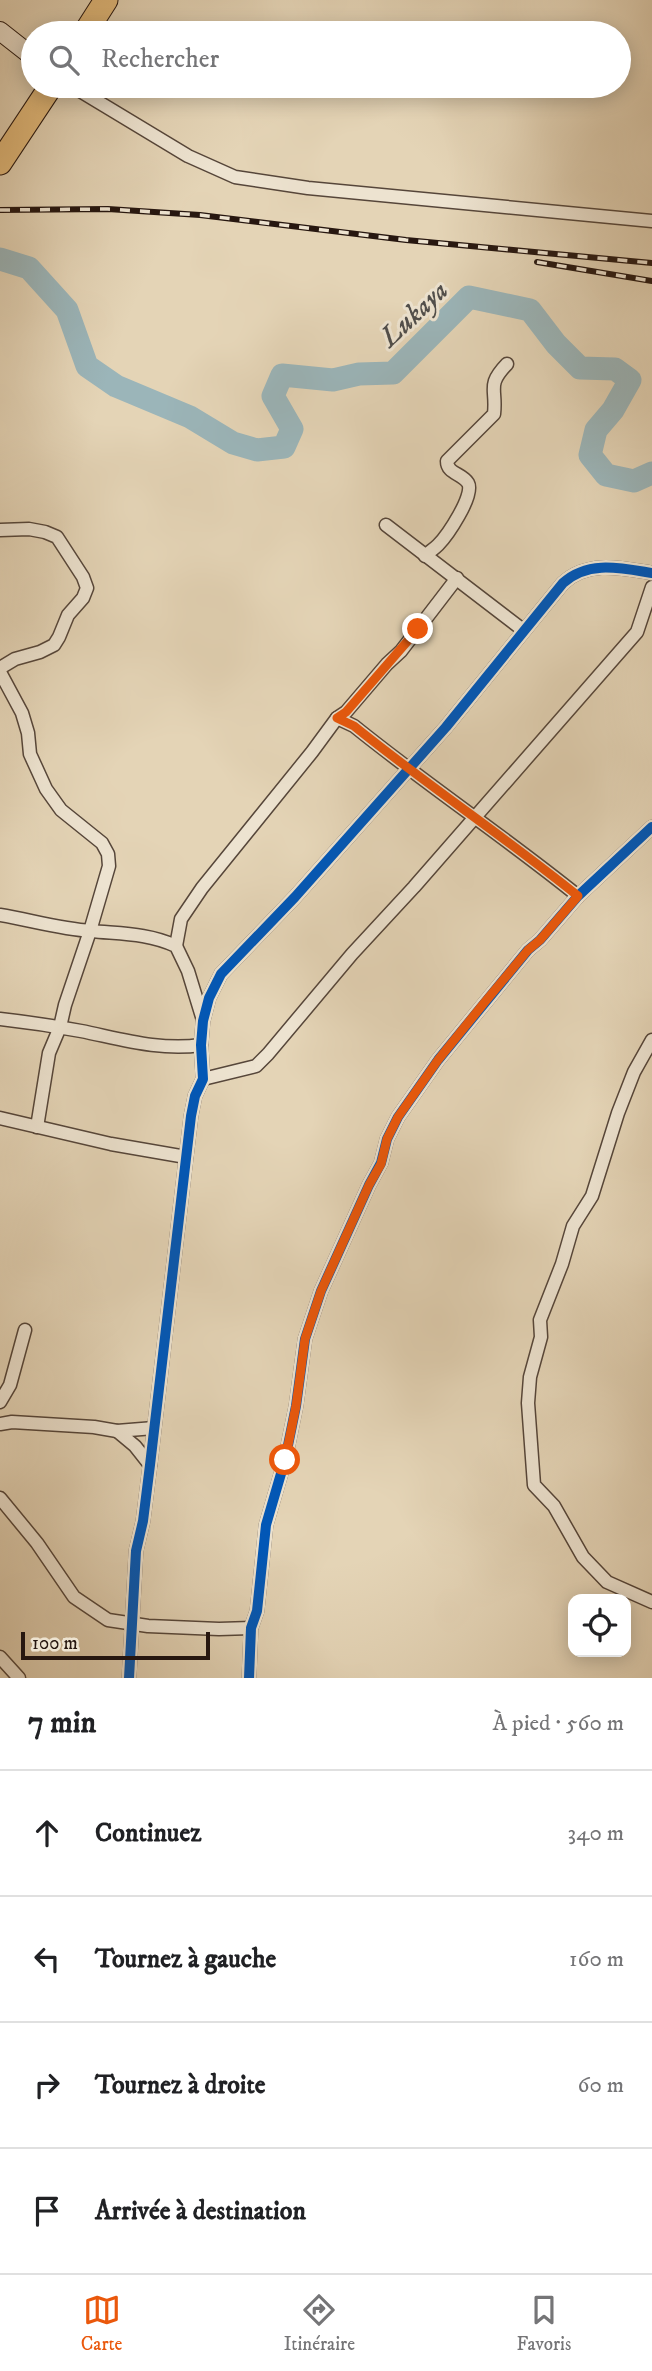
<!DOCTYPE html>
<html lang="fr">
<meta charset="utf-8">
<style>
body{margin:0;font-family:"IM FELL DW Pica",serif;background:#f6f6f6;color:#202124}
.controls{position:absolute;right:21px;bottom:21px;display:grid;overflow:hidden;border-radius:14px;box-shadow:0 4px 18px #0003}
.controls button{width:63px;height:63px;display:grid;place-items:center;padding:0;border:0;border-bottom:2px solid #e0e0e0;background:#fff;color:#202124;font:35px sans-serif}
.scale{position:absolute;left:21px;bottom:18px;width:189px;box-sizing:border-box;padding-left:7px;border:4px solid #271710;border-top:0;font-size:19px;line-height:24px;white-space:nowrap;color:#271710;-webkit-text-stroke:5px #ede3d0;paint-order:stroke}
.stop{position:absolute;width:21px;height:21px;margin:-16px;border:5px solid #ea580c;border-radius:50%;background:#fff}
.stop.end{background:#ea580c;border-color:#fff;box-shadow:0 2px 7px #0008}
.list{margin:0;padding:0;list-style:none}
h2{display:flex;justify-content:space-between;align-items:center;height:91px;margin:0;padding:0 28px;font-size:30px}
h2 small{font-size:23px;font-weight:400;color:#757577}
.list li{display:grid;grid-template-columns:46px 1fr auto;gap:21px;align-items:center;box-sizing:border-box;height:126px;padding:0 28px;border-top:2px solid #e0e0e0}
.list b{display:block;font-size:26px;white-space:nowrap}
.list em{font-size:23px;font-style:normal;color:#757577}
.icon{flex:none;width:38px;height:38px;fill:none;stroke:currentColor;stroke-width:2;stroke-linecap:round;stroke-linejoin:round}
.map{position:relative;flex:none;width:652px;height:1678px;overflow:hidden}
.search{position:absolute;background:#fff;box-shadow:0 4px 18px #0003;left:21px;right:21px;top:21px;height:77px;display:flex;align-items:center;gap:18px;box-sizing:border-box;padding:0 24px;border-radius:38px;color:#757577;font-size:26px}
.sheet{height:595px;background:#fff}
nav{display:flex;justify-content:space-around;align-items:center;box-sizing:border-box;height:98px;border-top:2px solid #e0e0e0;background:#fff;font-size:19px;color:#757577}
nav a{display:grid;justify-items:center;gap:4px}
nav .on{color:#ea580c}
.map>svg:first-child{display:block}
</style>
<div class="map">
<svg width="652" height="1678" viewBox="0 0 652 1678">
<rect width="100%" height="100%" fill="#e4d4b6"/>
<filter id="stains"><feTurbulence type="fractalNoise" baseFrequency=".00286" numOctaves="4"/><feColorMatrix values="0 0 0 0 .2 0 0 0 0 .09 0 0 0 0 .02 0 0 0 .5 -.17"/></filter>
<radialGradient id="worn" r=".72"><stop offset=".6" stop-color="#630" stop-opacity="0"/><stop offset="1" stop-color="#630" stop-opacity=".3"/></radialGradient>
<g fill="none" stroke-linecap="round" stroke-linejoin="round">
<path stroke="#9bb5b9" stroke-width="23" d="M 0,259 L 29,268 L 67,310 L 87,366 L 116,386 L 190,417 L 233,443 L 257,450 L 284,447 L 292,429 L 273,396 L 282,375 L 333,380 L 359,374 L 393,373 L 469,297 L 530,310 L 556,344 L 580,368 L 615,369 L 630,380 L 613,410 L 596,430 L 590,455 L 606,475 L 634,481 L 652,473"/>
<g stroke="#56463a" stroke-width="15">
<g id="street">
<path d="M 72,86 L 188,156 L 235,177 L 308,188 L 652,221"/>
<path d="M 386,525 L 523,630"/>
<path d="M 0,530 L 29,529 L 45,532 L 57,537 L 83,577 L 87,588 L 83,598 L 68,615 L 59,637 L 54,645 L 40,652 L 15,659 L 0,668"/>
<path d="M 425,556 C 429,552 434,549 438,545 C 447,536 475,495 468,483 C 462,473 447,474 447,461 L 494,414 C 497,388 486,386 507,364"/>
<path d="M 0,672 L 22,713 L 28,733 L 30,754 L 46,789 L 61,810 L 102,843 L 108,854 L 109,866 L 90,931 L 65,1005 L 60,1027 L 49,1053 L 37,1127"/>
<path d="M 337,718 L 354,726 C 427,785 505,837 578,896"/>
<path d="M 0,915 C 30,920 61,929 91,931 C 121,934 148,933 176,946 L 188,971 L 203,1020"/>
<path d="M 176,946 L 181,919 L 202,888 L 312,752 L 337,718 L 346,712 L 387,664 L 401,651 L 457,578"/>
<path d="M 0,1019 C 27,1022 54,1026 81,1031 C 121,1039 160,1051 201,1045"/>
<path d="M 652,1040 L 634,1072 L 618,1113 L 592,1196 L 573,1226 L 562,1264 L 540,1320 L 541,1337 L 530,1377 L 528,1403 L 534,1485 L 554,1506 L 583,1557 L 607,1582 L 652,1602"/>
<path d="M 203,1079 L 256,1066 L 268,1054 L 352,954 L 414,887 L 637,632 L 652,587"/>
<path d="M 0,1118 L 111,1144 L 186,1157"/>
<path d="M 0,1402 L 10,1385 L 25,1330"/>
<path d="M 0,1424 L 12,1422 L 94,1427 L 117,1431 L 154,1428"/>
<path d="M 117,1431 L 135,1446 L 150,1465"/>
<path d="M 0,1498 L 37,1543 L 74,1597 L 108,1620 L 148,1626 L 219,1629 L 251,1628"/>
<path d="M 0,1657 L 19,1678"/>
<path d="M 129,1678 L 136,1551 L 143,1521 L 150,1465 L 191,1116 L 195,1096 L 203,1079 L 201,1045 L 203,1021 L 209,998 L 221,974 L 295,897 L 446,727 L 563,583 C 588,560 621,568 652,573"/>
<path d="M 249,1678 L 251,1628 L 257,1611 L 266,1525 L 285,1460 L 296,1406 L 305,1339 L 321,1291 L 369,1185 L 381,1163 L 387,1139 L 398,1117 L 438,1060 L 528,950 L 540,940 L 578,896 L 652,827"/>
</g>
</g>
<g stroke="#271710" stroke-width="20">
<path id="secondary" d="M 0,31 L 33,57"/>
</g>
<g stroke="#271710" stroke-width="25">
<g id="highway">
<path d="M 85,33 L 106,0"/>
<path d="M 0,163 L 51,86"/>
</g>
</g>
<use href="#street" stroke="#ede3d0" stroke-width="12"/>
<use href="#secondary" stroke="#ede3d0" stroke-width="18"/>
<use href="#highway" stroke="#e2ba7b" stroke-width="23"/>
<g stroke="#271710" stroke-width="6">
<g id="rail">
<path d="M 0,210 L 108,209 L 200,215 L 406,240 L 652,263"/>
<path d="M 537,262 L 652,281"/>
</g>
</g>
<use href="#rail" stroke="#ede3d0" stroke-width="3.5" stroke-dasharray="10" stroke-linecap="butt"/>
<g stroke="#ede3d0" stroke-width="15">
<g id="cycleway">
<path d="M 129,1678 L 136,1551 L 143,1521 L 150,1465 L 191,1116 L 195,1096 L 203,1079 L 201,1045 L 203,1021 L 209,998 L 221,974 L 295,897 L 446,727 L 563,583 C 588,560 621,568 652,573"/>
<path d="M 249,1678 L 251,1628 L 257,1611 L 266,1525 L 285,1460 L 296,1406 L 305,1339 L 321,1291 L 369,1185 L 381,1163 L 387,1139 L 398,1117 L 438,1060 L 528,950 L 540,940 L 578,896 L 652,827"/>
</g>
</g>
<use href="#cycleway" stroke="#0057b8" stroke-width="10"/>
</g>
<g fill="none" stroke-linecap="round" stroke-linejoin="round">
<path stroke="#ea580c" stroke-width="9" d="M 285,1460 L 296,1406 L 305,1339 L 321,1291 L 369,1185 L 381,1164 L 387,1139 L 398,1117 L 438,1060 L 484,1003 L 528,950 L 540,940 L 578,896 C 505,837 427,785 354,726 L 337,718 L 346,712 L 418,629"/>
</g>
<g text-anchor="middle" stroke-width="6" stroke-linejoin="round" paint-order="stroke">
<g font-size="28" font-style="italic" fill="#504e4b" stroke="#ede3d0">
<text transform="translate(413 313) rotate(-43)" y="10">Lukaya</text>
</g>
</g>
<rect width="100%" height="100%" filter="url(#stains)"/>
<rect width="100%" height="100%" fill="url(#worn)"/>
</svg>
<div class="controls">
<button><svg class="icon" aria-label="locate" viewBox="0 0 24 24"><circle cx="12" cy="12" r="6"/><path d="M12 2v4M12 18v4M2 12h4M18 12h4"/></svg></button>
</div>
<div class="scale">100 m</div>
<div class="stop" style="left:285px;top:1460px"></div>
<div class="stop end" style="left:418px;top:629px"></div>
<div class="search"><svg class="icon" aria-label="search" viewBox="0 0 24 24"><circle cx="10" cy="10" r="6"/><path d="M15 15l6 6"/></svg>Rechercher</div>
</div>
<section class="sheet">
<h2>7 min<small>À pied · 560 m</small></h2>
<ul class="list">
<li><svg class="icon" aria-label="ahead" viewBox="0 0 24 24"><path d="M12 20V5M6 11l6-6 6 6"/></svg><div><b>Continuez</b></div><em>340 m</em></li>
<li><svg class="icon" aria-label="left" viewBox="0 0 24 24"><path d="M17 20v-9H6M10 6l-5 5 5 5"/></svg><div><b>Tournez à gauche</b></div><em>160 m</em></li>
<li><svg class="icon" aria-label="right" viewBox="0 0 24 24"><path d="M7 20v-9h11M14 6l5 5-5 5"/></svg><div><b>Tournez à droite</b></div><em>60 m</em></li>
<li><svg class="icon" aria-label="arrive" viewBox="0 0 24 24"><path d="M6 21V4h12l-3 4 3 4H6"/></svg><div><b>Arrivée à destination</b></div></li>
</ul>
</section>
<nav>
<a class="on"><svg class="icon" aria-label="map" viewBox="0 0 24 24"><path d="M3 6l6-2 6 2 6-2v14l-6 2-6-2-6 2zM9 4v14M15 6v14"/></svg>Carte</a>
<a><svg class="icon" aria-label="directions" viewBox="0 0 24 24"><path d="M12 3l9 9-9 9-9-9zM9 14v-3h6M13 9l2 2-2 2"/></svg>Itinéraire</a>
<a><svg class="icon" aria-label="saved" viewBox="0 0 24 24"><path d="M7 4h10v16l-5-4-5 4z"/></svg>Favoris</a>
</nav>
